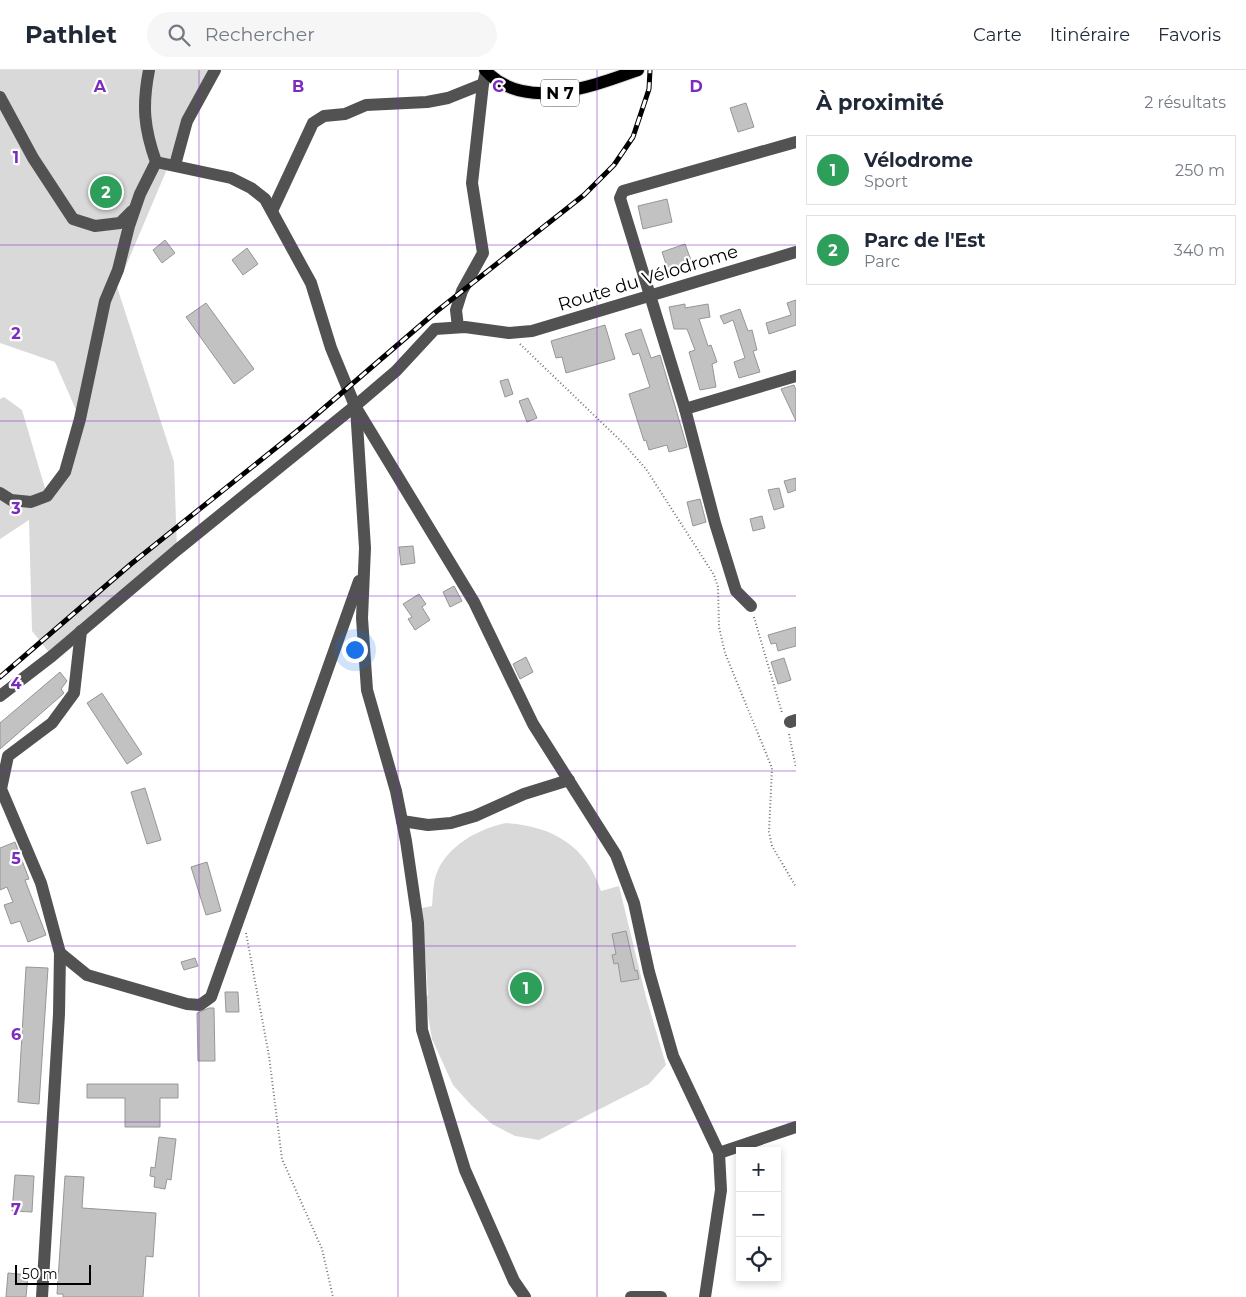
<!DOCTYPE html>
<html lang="fr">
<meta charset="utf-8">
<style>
body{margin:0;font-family:Montserrat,sans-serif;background:#f6f6f7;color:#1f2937}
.controls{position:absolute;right:15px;bottom:15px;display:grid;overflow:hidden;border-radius:0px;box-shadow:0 2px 8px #0003}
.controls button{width:45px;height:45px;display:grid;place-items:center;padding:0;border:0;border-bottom:1px solid #e0e1e3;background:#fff;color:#1f2937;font:25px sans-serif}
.scale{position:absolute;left:15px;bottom:12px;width:76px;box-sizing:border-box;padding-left:5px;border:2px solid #000;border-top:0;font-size:14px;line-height:18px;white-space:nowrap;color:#000;-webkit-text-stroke:4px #fff;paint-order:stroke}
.you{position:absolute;left:354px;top:579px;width:18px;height:18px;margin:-12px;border:4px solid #fff;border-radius:50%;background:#1a73e8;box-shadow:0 0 0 8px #1a73e833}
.badge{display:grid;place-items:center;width:32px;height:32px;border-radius:50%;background:#000;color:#fff;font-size:16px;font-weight:700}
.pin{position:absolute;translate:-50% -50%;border:2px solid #fff;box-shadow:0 1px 5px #0006}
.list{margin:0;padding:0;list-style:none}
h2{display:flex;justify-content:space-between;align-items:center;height:65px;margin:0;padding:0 20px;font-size:21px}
h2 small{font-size:16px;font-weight:400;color:#747a83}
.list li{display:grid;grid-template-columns:32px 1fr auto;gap:15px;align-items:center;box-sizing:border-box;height:70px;margin:0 10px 10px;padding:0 10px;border:1px solid #e0e1e3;border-radius:0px}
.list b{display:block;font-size:19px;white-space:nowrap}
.list p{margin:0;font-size:16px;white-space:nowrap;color:#747a83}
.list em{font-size:16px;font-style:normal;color:#747a83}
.icon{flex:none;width:28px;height:28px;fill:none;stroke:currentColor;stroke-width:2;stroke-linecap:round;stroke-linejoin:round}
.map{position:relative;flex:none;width:796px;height:1227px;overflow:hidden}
header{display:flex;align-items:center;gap:30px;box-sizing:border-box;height:70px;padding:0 25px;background:#fff;border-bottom:1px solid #e0e1e3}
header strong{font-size:24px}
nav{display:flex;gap:28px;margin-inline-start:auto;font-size:18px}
.search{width:350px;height:45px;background:#f6f6f7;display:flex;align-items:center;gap:12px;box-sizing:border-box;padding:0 18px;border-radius:28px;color:#747a83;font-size:19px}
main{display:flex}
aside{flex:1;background:#fff}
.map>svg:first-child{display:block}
</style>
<header>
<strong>Pathlet</strong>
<div class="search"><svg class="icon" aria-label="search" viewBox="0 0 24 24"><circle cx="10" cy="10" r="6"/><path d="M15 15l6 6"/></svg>Rechercher</div>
<nav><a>Carte</a><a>Itinéraire</a><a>Favoris</a></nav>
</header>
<main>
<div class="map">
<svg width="796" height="1227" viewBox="0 0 796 1227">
<rect width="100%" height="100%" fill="#fff"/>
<g fill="#d9d9d9">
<path d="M 0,0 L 209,0 L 117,217 L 174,392 L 177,480 L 52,586 L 32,561 L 29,450 L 0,469 L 0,329 L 4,327 L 22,340 L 47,425 L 65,402 L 80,349 L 55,292 L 0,273 Z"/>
<path d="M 506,753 C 552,756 586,775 601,821 L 619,816 L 646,927 L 666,995 L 649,1014 L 539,1070 L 515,1066 L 492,1054 L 471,1035 L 453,1015 L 432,969 L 425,927 L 428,925 L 422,838 L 432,836 C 433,826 433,814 436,805 C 446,776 478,759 506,753 Z"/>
</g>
<g fill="#c2c2c2" stroke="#969696">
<path d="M 746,33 L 754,57 L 738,62 L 730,38 Z"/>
<path d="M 667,129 L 672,152 L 643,159 L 638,136 Z"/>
<path d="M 165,170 L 175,183 L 162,193 L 153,180 Z"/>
<path d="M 685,174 L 692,193 L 668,200 L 662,182 Z"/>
<path d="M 247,178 L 258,194 L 243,205 L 232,190 Z"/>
<path d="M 796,230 L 796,255 L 769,264 L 766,253 L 791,245 L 787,233 Z"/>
<path d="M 206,233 L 254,299 L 234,314 L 186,247 Z"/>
<path d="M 685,234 L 685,238 L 708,234 L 710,247 L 699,249 L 708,276 L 711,275 L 717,292 L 712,294 L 716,317 L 700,320 L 689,282 L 695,280 L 687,259 L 674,259 L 669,237 Z"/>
<path d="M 740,239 L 748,261 L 752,260 L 757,280 L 753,281 L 760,302 L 739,308 L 734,292 L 745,288 L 733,250 L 724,254 L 720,246 Z"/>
<path d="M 605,255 L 615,289 L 566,303 L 562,287 L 556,288 L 551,271 Z"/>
<path d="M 641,259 L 651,288 L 660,285 L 687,377 L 669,382 L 667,375 L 649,380 L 646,370 L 644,371 L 629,324 L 650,317 L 639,283 L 633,285 L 625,264 Z"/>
<path d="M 508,309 L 513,324 L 505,327 L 500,311 Z"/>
<path d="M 794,315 L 796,320 L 796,351 L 781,319 Z"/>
<path d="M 528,328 L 537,348 L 527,352 L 519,331 Z"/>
<path d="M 796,408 L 796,420 L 788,423 L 784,411 Z"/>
<path d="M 779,418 L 784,437 L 774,440 L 768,420 Z"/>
<path d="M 700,429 L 706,452 L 693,456 L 687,432 Z"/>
<path d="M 762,446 L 765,458 L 753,461 L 750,449 Z"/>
<path d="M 413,476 L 415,493 L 401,495 L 399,477 Z"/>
<path d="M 454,516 L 462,531 L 450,537 L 443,522 Z"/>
<path d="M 419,524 L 426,534 L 422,537 L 430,550 L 415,560 L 408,549 L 412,547 L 403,534 Z"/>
<path d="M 796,557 L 796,576 L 778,581 L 776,573 L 771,574 L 768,565 Z"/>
<path d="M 526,587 L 533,602 L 520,609 L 513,594 Z"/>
<path d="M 784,588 L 791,610 L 778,614 L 771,592 Z"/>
<path d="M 60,602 L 67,611 L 61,619 L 64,623 L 62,625 L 0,679 L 0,653 Z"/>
<path d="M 102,623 L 142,684 L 127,694 L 87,633 Z"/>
<path d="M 145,718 L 161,770 L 147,774 L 131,722 Z"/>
<path d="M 15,772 L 29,809 L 25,810 L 46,865 L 28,872 L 20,851 L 11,854 L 4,835 L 13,832 L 7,817 L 0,820 L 0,778 Z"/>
<path d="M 207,792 L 221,841 L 206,845 L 191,797 Z"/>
<path d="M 626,861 L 635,901 L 637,900 L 639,909 L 621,912 L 618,893 L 614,894 L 612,885 L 616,884 L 612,864 Z"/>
<path d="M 195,888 L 198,896 L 184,900 L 181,892 Z"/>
<path d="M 26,897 L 48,898 L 39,1034 L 18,1032 Z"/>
<path d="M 225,922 L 238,922 L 239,942 L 226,942 Z"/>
<path d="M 209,938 L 214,938 L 215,991 L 198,991 L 197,943 Z"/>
<path d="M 87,1014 L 178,1014 L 178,1028 L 160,1028 L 160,1057 L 125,1057 L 125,1028 L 87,1028 Z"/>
<path d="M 159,1067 L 176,1069 L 171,1110 L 167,1109 L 165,1119 L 154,1117 L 155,1107 L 150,1106 L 151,1097 L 155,1098 Z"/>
<path d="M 15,1105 L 34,1106 L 32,1142 L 12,1141 Z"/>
<path d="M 65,1106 L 84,1107 L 82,1138 L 156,1143 L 153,1187 L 146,1186 L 143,1227 L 63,1227 L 63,1224 L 57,1224 Z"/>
<path d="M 8,1203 L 28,1205 L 26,1227 L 6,1227 Z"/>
</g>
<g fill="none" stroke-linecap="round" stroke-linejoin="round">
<g stroke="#dbdbdb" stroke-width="14">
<path id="major" d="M 485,0 C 524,43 593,16 638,0"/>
</g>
<g stroke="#747474" stroke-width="2" stroke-dasharray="1 2.5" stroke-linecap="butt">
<path d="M 520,274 L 624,374 L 646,399 L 714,505 L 718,517 L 719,557 L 725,583 L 772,698 L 769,762 L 772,776 L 796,817"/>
<path d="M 754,547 L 782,643"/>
<path d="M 789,664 L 796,698"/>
<path d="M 246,863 L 269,986 L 282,1089 L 322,1179 L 333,1227"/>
</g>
<g stroke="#525252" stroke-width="12">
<path d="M 0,27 L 33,88 L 73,149 L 95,156 L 120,153 L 132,141"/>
<path d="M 156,92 L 231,108 L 251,118 L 265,129 L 311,213 L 331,278 L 355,336 L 474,532 L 533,654 L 616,785 L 634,833 L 649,902 L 673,986 L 719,1083 L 721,1120 L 705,1227"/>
<path d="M 175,95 L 187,51 L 215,0"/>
<path d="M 272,141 L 313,53 L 324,46 L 345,44 L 366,35 L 427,32 L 448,28 L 483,14 L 486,2"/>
<path d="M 458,257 L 456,240 L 462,221 L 483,183 L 472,113 L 483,14"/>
<path d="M 356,338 L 365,478 L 362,548 L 367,620 L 396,721 L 406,771 L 418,853 L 422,960 L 465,1100 L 514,1211 L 525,1227"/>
<path d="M 685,339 L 796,306"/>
<path d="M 0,423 L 11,430 L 31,432 L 47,426 L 65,402 L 80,349 L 105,231 L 118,200 L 129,156 L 140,124 L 156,92 C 144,58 142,36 149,0"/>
<path d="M 751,536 L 736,521 L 715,453 L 685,339 L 620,128 L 623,121 L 796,72"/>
<path d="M 0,626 L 52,586 L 177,480 L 355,336 L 396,301 L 435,259 L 465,257 L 509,263 L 532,261 L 796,182"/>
<path d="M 790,652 L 796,650"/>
<path d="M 402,751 L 428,755 L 451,753 L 475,746 L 524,724 L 569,710"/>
<path d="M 60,883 L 87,905 L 187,934 L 200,935 L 211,927 L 359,511"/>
<path d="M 719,1083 L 796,1057"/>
<path d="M 42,1227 L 59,944 L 60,883 L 41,813 L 1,719 L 8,686 L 52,653 L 74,623 L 81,561"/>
<path d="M 631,1227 L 661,1227"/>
</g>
<use href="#major" stroke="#000" stroke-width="12"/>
<g stroke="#000" stroke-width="5">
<path id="rail" d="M 0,607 L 131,494 L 302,357 L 437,241 L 584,125 L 614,95 L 633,67 L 649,19 L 650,0"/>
</g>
<use href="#rail" stroke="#fff" stroke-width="3" stroke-dasharray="9" stroke-linecap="butt"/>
</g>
<path fill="none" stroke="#7b2cbf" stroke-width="1" stroke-opacity="0.55" d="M 199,0 L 199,1227M 398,0 L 398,1227M 597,0 L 597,1227M 0,175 L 796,175M 0,351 L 796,351M 0,526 L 796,526M 0,701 L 796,701M 0,876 L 796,876M 0,1052 L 796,1052"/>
<g text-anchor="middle" stroke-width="4.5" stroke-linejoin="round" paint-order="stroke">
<rect fill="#fff" stroke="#4c4c4c" stroke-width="1" x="541" y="9.5" width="38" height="27" rx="4"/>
<g font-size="16" font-weight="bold" fill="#000">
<text x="560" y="29">N 7</text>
</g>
<g font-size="18" fill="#000" stroke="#fff">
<text transform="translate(648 208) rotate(-17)" y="6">Route du Vélodrome</text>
</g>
</g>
<g font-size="16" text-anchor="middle" font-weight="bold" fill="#7b2cbf" stroke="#fff" stroke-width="4.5" stroke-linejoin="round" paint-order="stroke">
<text x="100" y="22">A</text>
<text x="298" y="22">B</text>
<text x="498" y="22">C</text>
<text x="696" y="22">D</text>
<text x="16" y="93">1</text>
<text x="16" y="269">2</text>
<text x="16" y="444">3</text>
<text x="16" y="619">4</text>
<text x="16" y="794">5</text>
<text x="16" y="970">6</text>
<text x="16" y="1145">7</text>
</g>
</svg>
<div class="controls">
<button>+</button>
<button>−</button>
<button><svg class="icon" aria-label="locate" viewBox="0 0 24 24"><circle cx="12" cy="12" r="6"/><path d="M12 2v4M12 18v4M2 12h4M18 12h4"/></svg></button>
</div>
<div class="scale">50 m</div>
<div class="you"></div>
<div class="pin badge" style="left:526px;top:918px;background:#2e9e5b">1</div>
<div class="pin badge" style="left:106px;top:122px;background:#2e9e5b">2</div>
</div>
<aside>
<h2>À proximité<small>2 résultats</small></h2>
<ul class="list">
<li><span class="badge" style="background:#2e9e5b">1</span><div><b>Vélodrome</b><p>Sport</p></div><em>250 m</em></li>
<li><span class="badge" style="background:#2e9e5b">2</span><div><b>Parc de l'Est</b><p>Parc</p></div><em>340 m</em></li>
</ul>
</aside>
</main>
